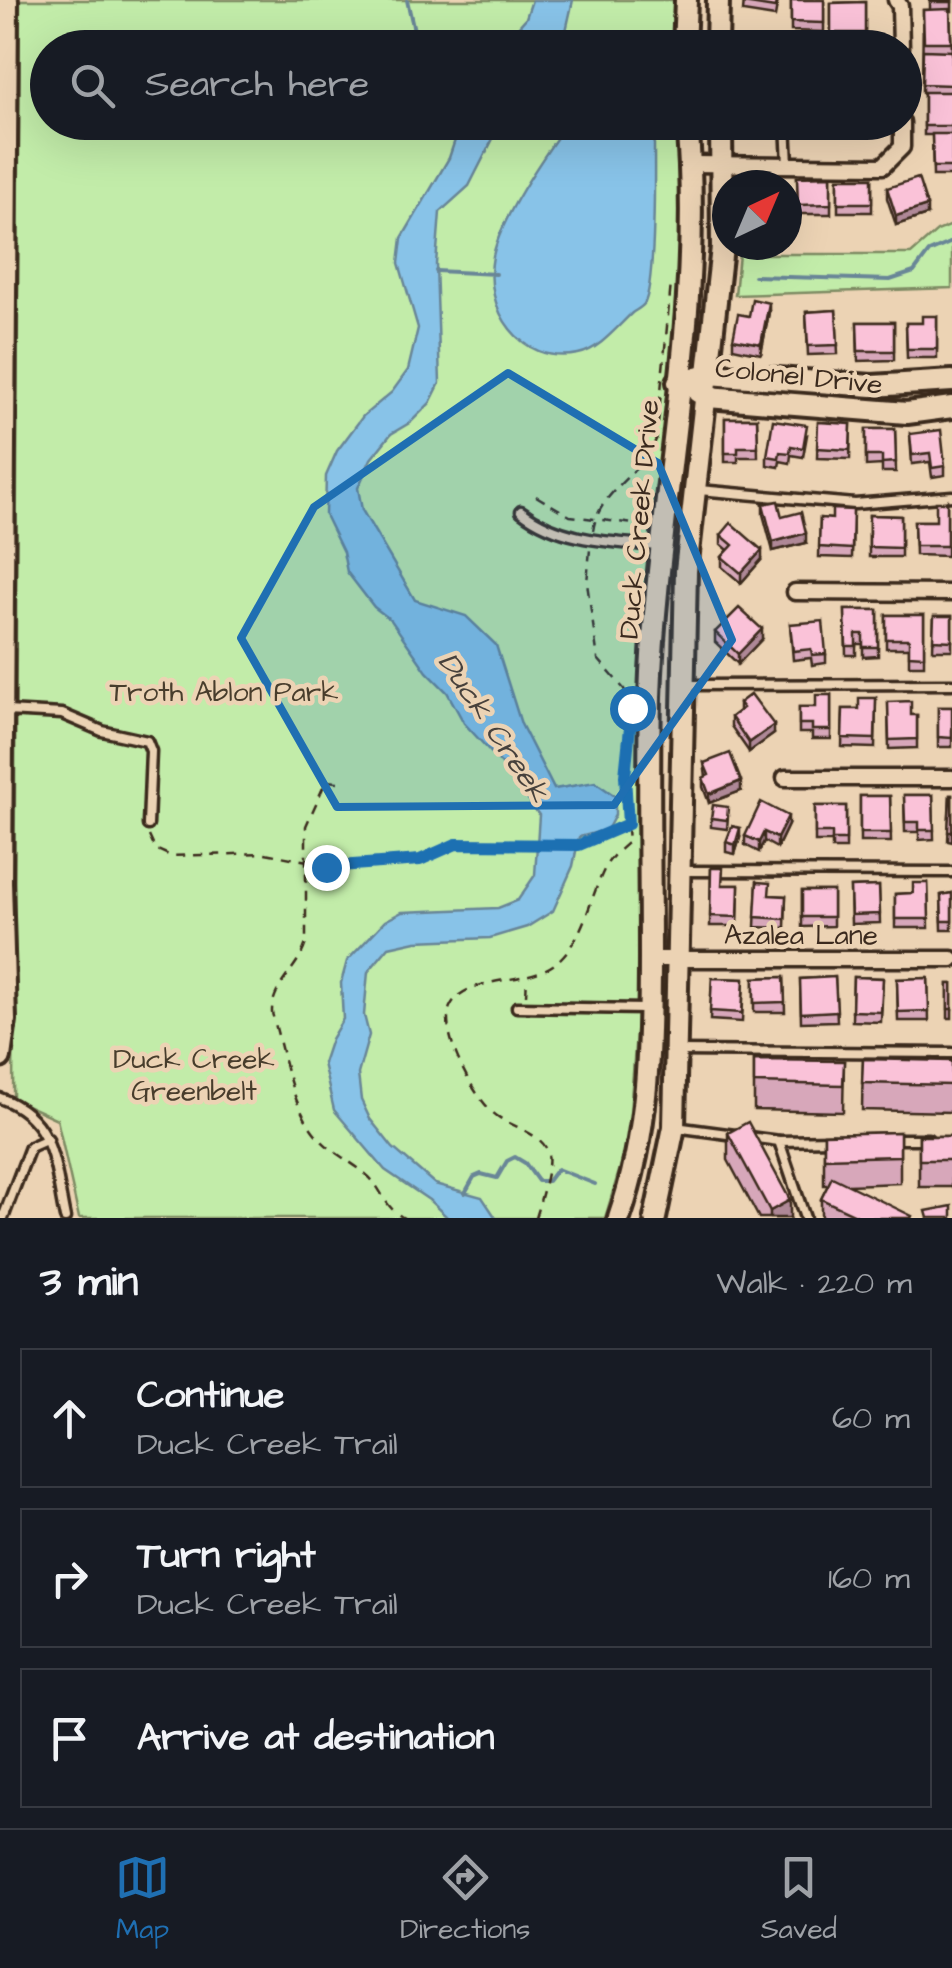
<!DOCTYPE html>
<meta charset="utf-8">
<style>
body{margin:0;font-family:"Architects Daughter",sans-serif;background:#242831;color:#f1f3f6}
.compass{position:absolute;left:712px;top:170px;width:90px;height:90px;border-radius:50%;background:#171b24;box-shadow:0 10px 40px #0002;rotate:44deg}
.stop{position:absolute;width:30px;height:30px;margin:-22px;border:8px solid #1f6fb2;border-radius:50%;background:#fff}
.stop.end{background:#1f6fb2;border-color:#fff;box-shadow:0 2px 10px #0008}
.list{margin:0;padding:0;list-style:none}
h2{display:flex;justify-content:space-between;align-items:center;height:130px;margin:0;padding:0 40px;font-size:42px}
h2 small{font-size:32px;font-weight:400;color:#9ea1a6}
.list li{display:grid;grid-template-columns:65px 1fr auto;gap:30px;align-items:center;box-sizing:border-box;height:140px;margin:0 20px 20px;padding:0 20px;border:2px solid #363941;border-radius:0px}
.list b{display:block;font-size:38px;white-space:nowrap}
.list p{margin:0;font-size:32px;white-space:nowrap;color:#9ea1a6}
.list em{font-size:32px;font-style:normal;color:#9ea1a6}
.icon{flex:none;width:55px;height:55px;fill:none;stroke:currentColor;stroke-width:2;stroke-linecap:round;stroke-linejoin:round}
.map{position:relative;flex:none;width:952px;height:1218px;overflow:hidden}
.search{position:absolute;background:#171b24;box-shadow:0 10px 40px #0002;left:30px;right:30px;top:30px;height:110px;display:flex;align-items:center;gap:25px;box-sizing:border-box;padding:0 35px;border-radius:55px;color:#9ea1a6;font-size:38px}
.sheet{height:610px;background:#171b24}
nav{display:flex;justify-content:space-around;align-items:center;box-sizing:border-box;height:140px;border-top:2px solid #363941;background:#171b24;font-size:28px;color:#9ea1a6}
nav a{display:grid;justify-items:center;gap:5px}
nav .on{color:#1f6fb2}
.map>svg:first-child{display:block}
</style>
<div class="map">
<svg width="952" height="1218" viewBox="0 0 952 1218">
<rect width="100%" height="100%" fill="#ecd3b4"/>
<filter id="ink" filterUnits="userSpaceOnUse"><feTurbulence type="fractalNoise" baseFrequency=".01" numOctaves="2"/><feDisplacementMap in="SourceGraphic" scale="20" xChannelSelector="R" yChannelSelector="G"/><feConvolveMatrix kernelMatrix="1 2 1 2 8 2 1 2 1" color-interpolation-filters="sRGB"/></filter>
<g filter="url(#ink)">
<g fill="#c2eca9" stroke="#7e8b64" stroke-width="2.5">
<path d="M 20,0 L 681,0 L 678,47 L 48,48 L 48,122 L 679,123 L 685,190 L 678,301 L 661,474 L 648,566 L 640,773 L 638,1005 L 628,1141 L 605,1218 L 79,1218 L 57,1119 L 13,1099 Z"/>
<path d="M 952,225 L 952,288 L 735,295 L 739,254 L 911,254 L 937,231 Z"/>
</g>
<g fill="#88c3e8" stroke="#698697" stroke-width="2.5">
<path d="M 532,0 L 573,0 L 566,31 L 543,47 L 500,47 L 526,18 Z"/>
<path d="M 461,122 L 501,123 L 469,186 L 440,212 L 436,264 L 440,383 L 430,403 L 411,422 L 391,434 L 371,459 L 358,488 L 362,510 L 415,600 L 466,616 L 496,645 L 521,724 L 554,789 L 595,782 L 615,796 L 615,815 L 607,830 L 579,837 L 573,866 L 553,911 L 527,927 L 490,938 L 416,941 L 389,947 L 368,972 L 364,1015 L 369,1035 L 358,1074 L 361,1100 L 370,1119 L 393,1148 L 435,1184 L 482,1197 L 496,1218 L 448,1218 L 429,1200 L 385,1170 L 334,1110 L 323,1063 L 331,1039 L 343,1019 L 341,983 L 347,961 L 385,921 L 402,912 L 498,908 L 518,900 L 535,875 L 539,815 L 509,772 L 464,723 L 447,692 L 427,672 L 391,620 L 374,607 L 347,572 L 343,552 L 325,515 L 326,476 L 337,451 L 363,416 L 392,392 L 408,370 L 418,328 L 399,263 L 402,238 L 449,158 Z"/>
<path d="M 567,123 L 646,123 L 654,144 C 654,172 656,286 644,304 C 641,308 636,310 632,313 C 617,327 599,350 578,354 C 520,366 483,308 493,256 C 501,217 544,156 567,123 Z"/>
</g>
<g fill="none" stroke-linecap="round" stroke-linejoin="round">
<g stroke="#698697" stroke-width="4">
<path d="M 407,0 L 418,48"/>
<path d="M 439,122 L 441,127 L 461,132"/>
<path d="M 436,271 L 496,274"/>
<path d="M 754,276 L 890,280 L 914,272 L 929,252 L 952,242"/>
<path d="M 465,1193 L 474,1177 L 481,1174 L 497,1178 L 507,1161 L 515,1157 L 525,1163 L 538,1181 L 548,1181 L 557,1169 L 595,1184"/>
</g>
<g stroke="#3b2a1e" stroke-width="15">
<g id="lane">
<path d="M 786,122 L 788,165"/>
<path d="M 699,490 L 855,504 L 952,496"/>
<path d="M 521,511 C 561,542 611,542 660,546"/>
<path d="M 687,685 L 952,684"/>
<path d="M 6,711 L 62,714 L 102,731 L 147,741 L 151,751 L 148,825"/>
<path d="M 682,871 L 952,872"/>
<path d="M 517,1007 L 645,1009"/>
<path d="M 677,1051 L 952,1053"/>
<path d="M 0,1098 C 56,1119 54,1167 65,1218"/>
<path d="M 675,1127 L 735,1135"/>
<path d="M 749,1137 L 779,1141"/>
<path d="M 892,1139 L 928,1139"/>
<path d="M 3,1218 L 30,1147 L 48,1139"/>
<path d="M 805,1218 L 779,1141 L 833,1140"/>
</g>
</g>
<g stroke="#3b2a1e" stroke-width="21">
<g id="street">
<path d="M 896,0 L 900,6 L 901,48"/>
<path d="M 691,164 L 883,166 L 902,147 L 902,122"/>
<path d="M 795,592 L 952,593"/>
<path d="M 785,778 L 952,778"/>
<path d="M 650,959 L 952,959"/>
</g>
</g>
<g stroke="#3b2a1e" stroke-width="28">
<g id="secondary">
<path d="M 684,48 L 686,0"/>
<path d="M 717,48 L 718,0"/>
<path d="M 678,382 L 709,374 L 872,386 L 952,381"/>
<path d="M 698,392 L 708,397 L 907,413 L 952,407"/>
<path d="M 0,1057 L 5,1020 L 1,882 L 7,0"/>
<path d="M 619,1218 C 649,1133 650,1045 650,956 C 650,870 648,783 650,697 C 656,506 705,314 687,122"/>
<path d="M 655,1218 L 674,1127 L 686,571 L 722,247 L 721,122"/>
</g>
</g>
<g stroke="#3b2a1e" stroke-width="2.5" stroke-dasharray="10 8" stroke-linecap="butt">
<path d="M 658,424 L 671,283"/>
<path d="M 536,496 L 570,516 L 649,526"/>
<path d="M 593,531 C 599,489 643,475 657,437"/>
<path d="M 338,782 L 326,781 L 306,826 L 306,943 C 299,968 271,986 272,1013 C 284,1053 290,1106 319,1138 C 333,1154 353,1162 369,1177 C 384,1192 383,1206 404,1218"/>
<path d="M 149,836 L 155,849 L 171,856 L 265,853 L 339,867 L 420,860 L 456,844 L 579,845 L 625,825"/>
<path d="M 526,995 L 527,978"/>
<path d="M 535,1218 C 539,1204 553,1163 547,1150 C 541,1134 511,1126 497,1116 C 475,1100 439,1034 450,1007 C 464,975 525,985 553,965 C 585,941 589,897 607,864 C 612,855 621,849 628,842 L 624,789 L 632,708 L 624,689 L 598,659 L 587,583 L 590,549"/>
</g>
<use href="#lane" stroke="#ecd3b4" stroke-width="8"/>
<use href="#street" stroke="#ecd3b4" stroke-width="14"/>
<use href="#secondary" stroke="#ecd3b4" stroke-width="20"/>
</g>
<g fill="#d7a7ba" stroke="#3b2a1e" stroke-width="2.5">
<path d="M 744,0 L 778,0 L 775,17 L 743,12 Z"/>
<path d="M 791,0 L 824,0 L 824,32 L 791,31 Z"/>
<path d="M 930,0 L 952,0 L 952,11 L 950,11 L 952,51 L 952,176 L 933,176 L 932,135 L 924,135 L 924,94 L 922,93 L 923,10 L 930,10 Z"/>
<path d="M 865,2 L 865,42 L 831,42 L 831,3 Z"/>
<rect x="797" y="122" width="33" height="9"/>
<path d="M 836,122 L 870,122 L 870,135 L 836,134 Z"/>
<path d="M 831,176 L 831,214 L 798,214 L 797,177 Z"/>
<rect x="838" y="178" width="34" height="34"/>
<path d="M 887,188 L 927,215 L 896,225 L 887,198 Z"/>
<path d="M 836,310 L 838,354 L 808,355 L 806,312 Z"/>
<path d="M 769,312 L 761,354 L 733,348 L 733,339 L 749,316 Z"/>
<path d="M 937,316 L 937,358 L 907,358 L 906,323 L 922,323 Z"/>
<path d="M 857,322 L 894,322 L 894,360 L 858,361 Z"/>
<path d="M 725,418 L 757,418 L 758,457 L 738,457 L 738,462 L 725,462 Z"/>
<path d="M 818,422 L 851,424 L 850,459 L 817,458 Z"/>
<path d="M 866,429 L 895,429 L 896,472 L 882,472 L 882,465 L 866,466 Z"/>
<path d="M 910,434 L 945,466 L 945,475 L 932,477 L 930,462 L 912,464 Z"/>
<path d="M 807,435 L 803,457 L 791,455 L 790,463 L 780,461 L 779,467 L 767,465 L 767,456 Z"/>
<path d="M 947,502 L 947,556 L 915,555 L 914,521 L 936,521 Z"/>
<path d="M 763,504 L 782,517 L 806,543 L 773,551 L 763,514 Z"/>
<path d="M 853,510 L 852,558 L 819,557 L 820,518 L 832,519 Z"/>
<path d="M 869,515 L 901,516 L 901,557 L 869,557 Z"/>
<path d="M 721,535 L 762,559 L 741,583 L 722,567 L 722,557 L 728,550 L 721,544 Z"/>
<path d="M 845,610 L 878,610 L 878,656 L 863,657 L 863,644 L 856,644 L 856,655 L 846,655 Z"/>
<path d="M 886,615 L 924,615 L 924,665 L 909,665 L 909,648 L 886,648 Z"/>
<path d="M 934,616 L 952,616 L 952,650 L 933,650 Z"/>
<path d="M 790,624 L 826,654 L 826,663 L 812,665 L 811,658 L 793,660 Z"/>
<path d="M 715,632 L 762,639 L 738,664 L 715,642 Z"/>
<path d="M 831,695 L 831,739 L 812,739 L 812,733 L 799,733 L 799,707 L 816,707 Z"/>
<path d="M 876,698 L 875,748 L 842,747 L 843,709 L 859,709 Z"/>
<path d="M 888,702 L 911,715 L 917,715 L 917,748 L 889,749 Z"/>
<path d="M 739,703 L 774,734 L 749,752 L 731,726 L 731,717 L 739,711 Z"/>
<rect x="938" y="707" width="14" height="40"/>
<path d="M 704,763 L 741,791 L 709,803 L 703,787 L 703,778 L 706,777 Z"/>
<path d="M 904,795 L 933,795 L 934,839 L 919,840 L 919,832 L 905,832 Z"/>
<path d="M 950,795 L 952,795 L 952,842 L 948,841 Z"/>
<path d="M 860,796 L 890,796 L 891,842 L 860,842 Z"/>
<path d="M 815,806 L 846,806 L 846,849 L 832,849 L 832,842 L 815,842 Z"/>
<path d="M 728,816 L 727,829 L 711,827 L 711,818 Z"/>
<path d="M 788,825 L 777,848 L 764,841 L 759,852 L 745,845 L 745,836 Z"/>
<path d="M 740,838 L 735,854 L 726,852 L 726,842 Z"/>
<path d="M 711,868 L 722,885 L 739,885 L 738,926 L 710,926 Z"/>
<path d="M 757,882 L 769,895 L 786,896 L 785,928 L 755,927 Z"/>
<path d="M 928,883 L 929,928 L 895,928 L 895,894 L 913,893 Z"/>
<path d="M 879,886 L 880,923 L 851,924 L 850,887 Z"/>
<path d="M 802,891 L 833,891 L 833,926 L 802,927 Z"/>
<path d="M 952,893 L 952,930 L 942,930 L 941,895 Z"/>
<path d="M 784,977 L 785,1012 L 754,1012 L 754,978 Z"/>
<path d="M 835,977 L 837,1021 L 801,1022 L 800,979 Z"/>
<path d="M 853,977 L 883,978 L 881,1022 L 852,1021 Z"/>
<path d="M 712,978 L 744,979 L 742,1022 L 710,1020 Z"/>
<path d="M 928,978 L 929,1021 L 898,1021 L 897,979 Z"/>
<rect x="948" y="984" width="4" height="34"/>
<path d="M 863,1059 L 952,1061 L 952,1112 L 862,1110 Z"/>
<path d="M 754,1060 L 844,1061 L 843,1112 L 754,1110 Z"/>
<path d="M 900,1132 L 900,1183 L 847,1185 L 912,1218 L 821,1218 L 821,1199 L 828,1185 L 824,1185 L 824,1134 Z"/>
<path d="M 728,1133 L 790,1218 L 759,1218 L 728,1160 Z"/>
<rect x="919" y="1136" width="33" height="51"/>
</g>
<g fill="#af8897" stroke="#3b2a1e" stroke-width="2.5">
<path d="M 927,206 L 927,215 L 896,225 L 896,216 Z"/>
<path d="M 769,303 L 769,312 L 761,354 L 761,344 Z"/>
<path d="M 806,533 L 806,543 L 773,551 L 773,542 Z"/>
<path d="M 762,550 L 762,559 L 741,583 L 741,573 Z"/>
<path d="M 762,629 L 762,639 L 738,664 L 738,654 Z"/>
<path d="M 774,725 L 774,734 L 749,752 L 749,743 Z"/>
<path d="M 741,781 L 741,791 L 709,803 L 709,794 Z"/>
<path d="M 788,816 L 788,825 L 777,848 L 777,838 Z"/>
<path d="M 740,828 L 740,838 L 735,854 L 735,845 Z"/>
<path d="M 764,832 L 764,841 L 759,852 L 759,842 Z"/>
<path d="M 790,1200 L 790,1218 L 770,1218 L 770,1211 Z"/>
</g>
<g fill="#fac2d8" stroke="#3b2a1e" stroke-width="2.5">
<path d="M 744,0 L 776,0 L 775,8 L 743,3 Z"/>
<path d="M 791,0 L 824,0 L 824,23 L 791,22 Z"/>
<rect x="930" y="0" width="22" height="2"/>
<path d="M 865,2 L 865,33 L 831,33 L 831,3 Z"/>
<path d="M 950,9 L 951,42 L 924,42 L 923,10 Z"/>
<path d="M 923,50 L 952,51 L 952,85 L 922,84 Z"/>
<rect x="924" y="92" width="28" height="34"/>
<path d="M 836,122 L 870,122 L 870,126 L 836,125 Z"/>
<path d="M 932,134 L 952,134 L 952,167 L 933,167 Z"/>
<path d="M 831,176 L 831,204 L 798,205 L 797,177 Z"/>
<rect x="838" y="178" width="34" height="25"/>
<path d="M 918,178 L 927,206 L 896,216 L 887,188 Z"/>
<path d="M 780,179 L 780,185 L 747,185 L 746,180 Z"/>
<path d="M 752,299 L 769,303 L 761,344 L 733,339 L 738,314 L 749,316 Z"/>
<path d="M 836,310 L 838,345 L 808,346 L 806,312 Z"/>
<path d="M 922,316 L 937,316 L 937,349 L 907,349 L 906,323 L 922,323 Z"/>
<path d="M 857,322 L 894,322 L 894,351 L 858,351 Z"/>
<path d="M 725,418 L 757,418 L 758,447 L 738,447 L 738,453 L 725,453 Z"/>
<path d="M 773,420 L 807,425 L 803,448 L 791,446 L 790,453 L 780,452 L 779,458 L 767,456 Z"/>
<path d="M 818,422 L 851,424 L 850,450 L 817,448 Z"/>
<path d="M 866,429 L 895,429 L 896,462 L 882,463 L 882,456 L 866,456 Z"/>
<path d="M 941,430 L 945,466 L 932,468 L 930,453 L 912,455 L 910,434 Z"/>
<path d="M 778,501 L 782,517 L 801,512 L 806,533 L 773,542 L 763,504 Z"/>
<path d="M 936,502 L 947,502 L 947,546 L 915,546 L 914,521 L 936,521 Z"/>
<path d="M 832,509 L 853,510 L 852,549 L 819,547 L 820,518 L 832,519 Z"/>
<path d="M 869,515 L 901,516 L 901,548 L 869,547 Z"/>
<path d="M 731,523 L 762,550 L 741,573 L 722,557 L 733,545 L 721,535 Z"/>
<path d="M 739,608 L 762,629 L 738,654 L 715,632 Z"/>
<path d="M 845,610 L 878,610 L 878,647 L 863,647 L 863,634 L 856,634 L 856,646 L 846,646 Z"/>
<path d="M 886,615 L 924,615 L 924,656 L 909,655 L 909,639 L 886,639 Z"/>
<path d="M 934,616 L 952,616 L 952,641 L 933,640 Z"/>
<path d="M 823,621 L 826,654 L 812,655 L 811,649 L 793,651 L 790,624 Z"/>
<path d="M 751,694 L 774,725 L 749,743 L 731,717 L 743,708 L 739,703 Z"/>
<path d="M 816,695 L 831,695 L 831,730 L 812,730 L 812,724 L 799,724 L 799,707 L 816,707 Z"/>
<path d="M 859,698 L 876,698 L 875,739 L 842,738 L 843,709 L 859,709 Z"/>
<path d="M 911,701 L 911,715 L 917,715 L 917,739 L 889,740 L 888,702 Z"/>
<path d="M 938,707 L 952,707 L 952,738 L 938,737 Z"/>
<path d="M 730,753 L 741,781 L 709,794 L 703,778 L 709,775 L 704,763 Z"/>
<path d="M 904,795 L 933,795 L 934,830 L 919,830 L 919,822 L 905,822 Z"/>
<path d="M 950,795 L 952,795 L 952,832 L 948,832 Z"/>
<path d="M 860,796 L 890,796 L 891,833 L 860,833 Z"/>
<path d="M 761,802 L 788,816 L 777,838 L 764,832 L 759,842 L 745,836 Z"/>
<path d="M 713,805 L 728,807 L 727,820 L 711,818 Z"/>
<path d="M 815,806 L 846,806 L 846,840 L 832,840 L 832,833 L 815,833 Z"/>
<path d="M 732,826 L 740,828 L 735,845 L 726,842 Z"/>
<path d="M 711,868 L 723,868 L 722,885 L 739,885 L 738,917 L 710,916 Z"/>
<path d="M 757,882 L 770,883 L 769,895 L 786,896 L 785,919 L 755,917 Z"/>
<path d="M 913,883 L 928,883 L 929,919 L 895,919 L 895,894 L 913,893 Z"/>
<path d="M 879,886 L 880,914 L 851,915 L 850,887 Z"/>
<rect x="802" y="891" width="31" height="26"/>
<path d="M 952,893 L 952,921 L 942,921 L 941,895 Z"/>
<path d="M 784,977 L 785,1002 L 754,1003 L 754,978 Z"/>
<path d="M 835,977 L 837,1011 L 801,1013 L 800,979 Z"/>
<path d="M 853,977 L 883,978 L 881,1012 L 852,1011 Z"/>
<path d="M 712,978 L 744,979 L 742,1013 L 710,1011 Z"/>
<path d="M 928,978 L 929,1011 L 898,1012 L 897,979 Z"/>
<rect x="948" y="984" width="4" height="25"/>
<path d="M 863,1059 L 952,1061 L 952,1085 L 862,1083 Z"/>
<path d="M 754,1060 L 844,1061 L 843,1085 L 754,1083 Z"/>
<path d="M 748,1122 L 790,1200 L 770,1211 L 728,1133 Z"/>
<path d="M 900,1132 L 900,1156 L 824,1158 L 824,1134 Z"/>
<rect x="919" y="1136" width="33" height="24"/>
<path d="M 832,1177 L 912,1216 L 911,1218 L 862,1218 L 821,1199 Z"/>
<path d="M 952,1206 L 952,1218 L 928,1218 L 926,1211 Z"/>
</g>
</g>
<g fill="none" stroke-linecap="round" stroke-linejoin="round" filter="url(#ink)">
<path stroke="#1f6fb2" stroke-width="12" d="M 326,867 L 420,860 L 456,844 L 579,845 L 628,824 L 625,776 L 632,708"/>
</g>
<path fill="#1f6fb2" fill-opacity="0.2" stroke="#1f6fb2" stroke-width="8" stroke-linejoin="round" d="M 508,373 L 658,463 L 732,640 L 614,805 L 337,807 L 241,638 L 314,507 Z"/>
<g text-anchor="middle" stroke-width="9" stroke-linejoin="round" paint-order="stroke">
<g font-size="28" fill="#3b2a1e" stroke="#ecd3b4">
<text transform="translate(799 375) rotate(6)" y="10">Colonel Drive</text>
<text transform="translate(638 519) rotate(-85)" y="10">Duck Creek Drive</text>
<text x="801" y="944">Azalea Lane</text>
</g>
<g font-size="28" fill="#483d2c" stroke="#ecd3b4">
<text x="224" y="701">Troth Ablon Park</text>
<text x="194" y="1068">Duck Creek<tspan x="194" dy="32">Greenbelt</tspan></text>
</g>
<g font-size="30" font-style="italic" fill="#47413c" stroke="#ecd3b4">
<text transform="translate(494 727) rotate(56)" y="10">Duck Creek</text>
</g>
</g>
</svg>
<svg class="compass" viewBox="-18 -18 36 36"><path d="M0-13l5 13h-10z" fill="#e53935"/><path d="M0 13l5-13h-10z" fill="#9ea1a6"/></svg>
<div class="stop" style="left:632px;top:708px"></div>
<div class="stop end" style="left:326px;top:867px"></div>
<div class="search"><svg class="icon" aria-label="search" viewBox="0 0 24 24"><circle cx="10" cy="10" r="6"/><path d="M15 15l6 6"/></svg>Search here</div>
</div>
<section class="sheet">
<h2>3 min<small>Walk · 220 m</small></h2>
<ul class="list">
<li><svg class="icon" aria-label="ahead" viewBox="0 0 24 24"><path d="M12 20V5M6 11l6-6 6 6"/></svg><div><b>Continue</b><p>Duck Creek Trail</p></div><em>60 m</em></li>
<li><svg class="icon" aria-label="right" viewBox="0 0 24 24"><path d="M7 20v-9h11M14 6l5 5-5 5"/></svg><div><b>Turn right</b><p>Duck Creek Trail</p></div><em>160 m</em></li>
<li><svg class="icon" aria-label="arrive" viewBox="0 0 24 24"><path d="M6 21V4h12l-3 4 3 4H6"/></svg><div><b>Arrive at destination</b></div></li>
</ul>
</section>
<nav>
<a class="on"><svg class="icon" aria-label="map" viewBox="0 0 24 24"><path d="M3 6l6-2 6 2 6-2v14l-6 2-6-2-6 2zM9 4v14M15 6v14"/></svg>Map</a>
<a><svg class="icon" aria-label="directions" viewBox="0 0 24 24"><path d="M12 3l9 9-9 9-9-9zM9 14v-3h6M13 9l2 2-2 2"/></svg>Directions</a>
<a><svg class="icon" aria-label="saved" viewBox="0 0 24 24"><path d="M7 4h10v16l-5-4-5 4z"/></svg>Saved</a>
</nav>
